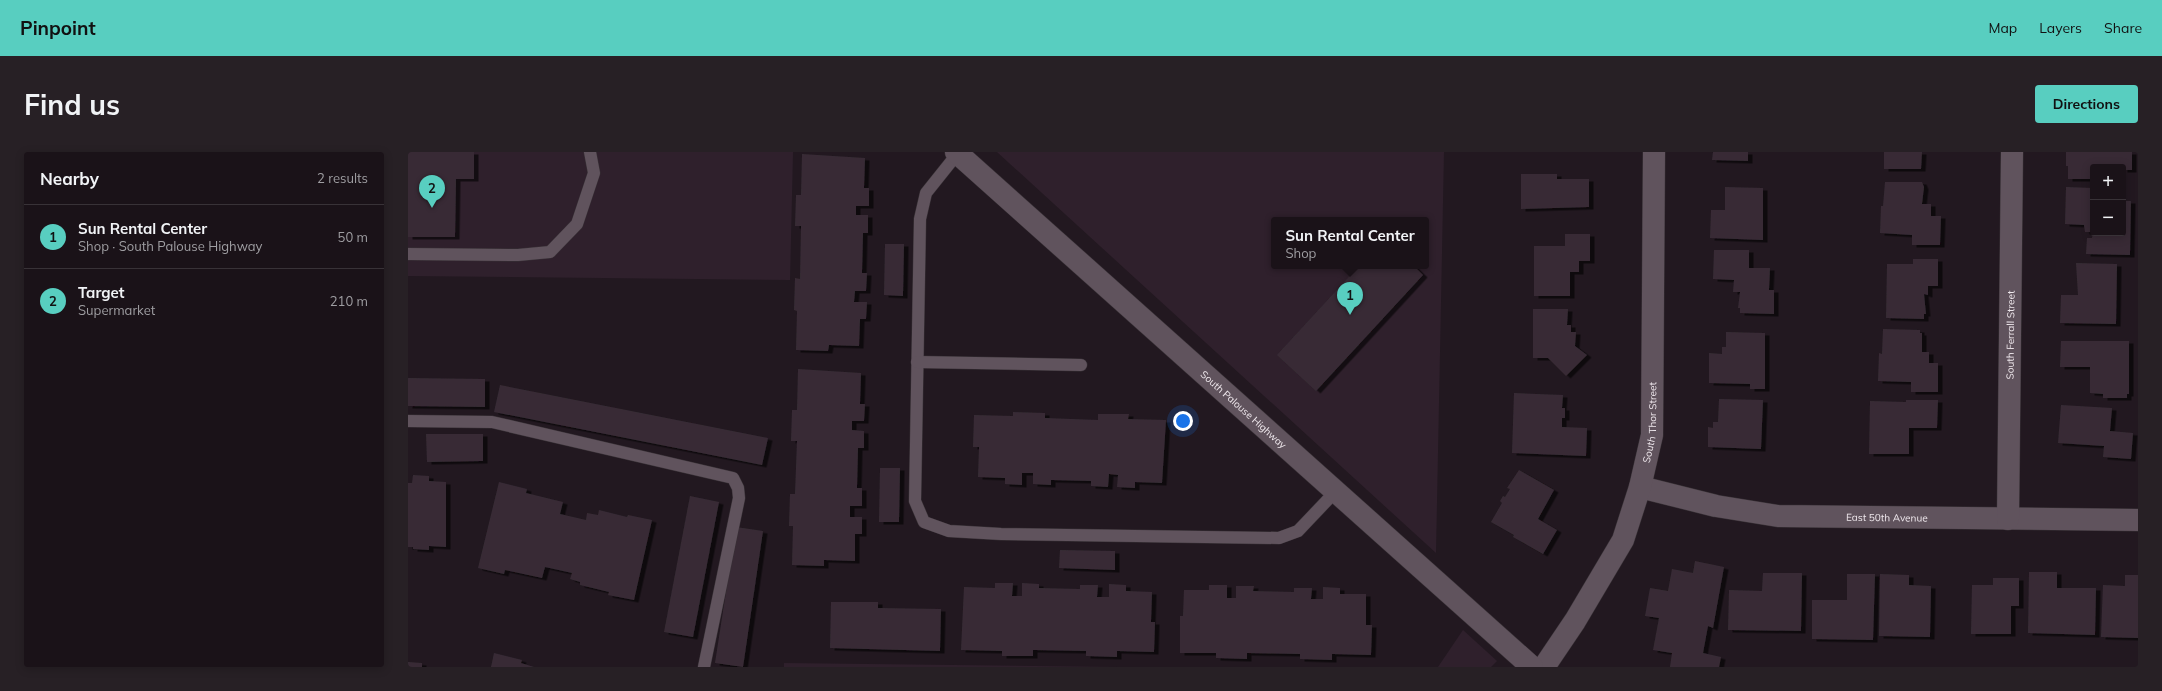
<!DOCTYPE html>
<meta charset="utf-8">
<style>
body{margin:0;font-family:Mulish,sans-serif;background:#272025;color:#f1f3f6}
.controls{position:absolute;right:12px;top:12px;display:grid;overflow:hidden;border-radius:4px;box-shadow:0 2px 10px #0003}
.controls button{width:36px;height:36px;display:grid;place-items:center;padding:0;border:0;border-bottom:1px solid #383237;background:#1a1218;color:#f1f3f6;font:20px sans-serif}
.you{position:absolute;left:775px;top:269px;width:14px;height:14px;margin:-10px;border:3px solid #fff;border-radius:50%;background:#1a73e8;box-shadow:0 0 0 6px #1a73e833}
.badge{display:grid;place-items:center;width:26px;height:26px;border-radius:50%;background:#58cec0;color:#111;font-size:13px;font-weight:700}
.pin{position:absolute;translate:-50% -33px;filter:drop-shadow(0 1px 2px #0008)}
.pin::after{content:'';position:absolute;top:21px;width:14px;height:12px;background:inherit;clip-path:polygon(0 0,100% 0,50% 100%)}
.popup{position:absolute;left:863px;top:65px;width:158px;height:52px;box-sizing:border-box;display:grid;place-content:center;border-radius:4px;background:#1a1218;filter:drop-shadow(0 1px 3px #0005);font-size:13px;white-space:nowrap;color:#9f9ea2}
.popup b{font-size:15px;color:#f1f3f6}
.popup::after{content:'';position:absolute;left:50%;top:100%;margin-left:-8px;border:8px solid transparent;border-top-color:#1a1218}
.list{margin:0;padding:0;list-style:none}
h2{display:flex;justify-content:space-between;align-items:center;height:52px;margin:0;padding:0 16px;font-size:17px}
h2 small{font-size:13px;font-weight:400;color:#9f9ea2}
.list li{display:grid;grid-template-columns:26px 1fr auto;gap:12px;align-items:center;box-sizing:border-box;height:64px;padding:0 16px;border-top:1px solid #383237}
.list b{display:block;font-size:15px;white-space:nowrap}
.list p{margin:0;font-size:13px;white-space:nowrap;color:#9f9ea2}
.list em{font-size:13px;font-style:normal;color:#9f9ea2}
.map{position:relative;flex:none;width:1730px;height:515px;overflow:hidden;border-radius:4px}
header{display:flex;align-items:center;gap:24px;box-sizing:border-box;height:56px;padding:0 20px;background:#58cec0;color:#111}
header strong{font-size:19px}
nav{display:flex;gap:22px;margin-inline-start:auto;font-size:14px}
.intro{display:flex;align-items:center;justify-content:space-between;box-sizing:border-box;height:96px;padding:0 24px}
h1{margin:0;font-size:28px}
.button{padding:10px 18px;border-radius:4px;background:#58cec0;color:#111;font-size:14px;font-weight:700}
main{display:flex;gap:24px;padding:0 24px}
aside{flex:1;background:#1a1218;border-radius:4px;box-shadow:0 2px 10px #0003}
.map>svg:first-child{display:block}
</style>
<header>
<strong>Pinpoint</strong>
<nav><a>Map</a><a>Layers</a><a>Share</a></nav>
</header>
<div class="intro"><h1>Find us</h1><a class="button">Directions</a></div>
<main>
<aside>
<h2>Nearby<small>2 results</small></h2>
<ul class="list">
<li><span class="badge">1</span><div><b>Sun Rental Center</b><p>Shop · South Palouse Highway</p></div><em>50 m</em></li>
<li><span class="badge">2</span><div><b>Target</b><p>Supermarket</p></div><em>210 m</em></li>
</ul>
</aside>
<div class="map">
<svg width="1730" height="515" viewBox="0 0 1730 515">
<defs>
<filter id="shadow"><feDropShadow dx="4.5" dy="2.5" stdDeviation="0" flood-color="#0009"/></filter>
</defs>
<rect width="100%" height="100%" fill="#221820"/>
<g fill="#2f202c" fill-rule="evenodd">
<path d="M 0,0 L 385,0 L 382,128 L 0,124 Z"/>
<path d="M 589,0 L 1036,0 L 1028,401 ZM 866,68 L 1018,68 L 1018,114 L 866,114 Z"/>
<path d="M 1055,478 L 1089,509 L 1083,515 L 1030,515 Z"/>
<path d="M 376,511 L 710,515 L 376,515 Z"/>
</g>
<g fill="#372c35" filter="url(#shadow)">
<path d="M 0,0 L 66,0 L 66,27 L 48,27 L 47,85 L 0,85 Z"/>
<path d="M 1305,0 L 1340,0 L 1340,9 L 1304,8 Z"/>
<path d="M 1476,0 L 1514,0 L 1513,17 L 1476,17 Z"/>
<path d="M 1658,0 L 1724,0 L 1724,18 L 1715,18 L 1715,15 L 1685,15 L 1685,27 L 1660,27 L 1660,14 L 1658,14 Z"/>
<path d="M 394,2 L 457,6 L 456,36 L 461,36 L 461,54 L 448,54 L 448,63 L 460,63 L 460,81 L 455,81 L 454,121 L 459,121 L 458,139 L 447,139 L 446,150 L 459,150 L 458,167 L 452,167 L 451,194 L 421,193 L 420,199 L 388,198 L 389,159 L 386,158 L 387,126 L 392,127 L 393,74 L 387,74 L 388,43 L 393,43 Z"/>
<path d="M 1113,22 L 1149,22 L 1149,27 L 1181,27 L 1181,55 L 1113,57 Z"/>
<path d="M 1477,30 L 1514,30 L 1516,35 L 1514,52 L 1523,52 L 1523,64 L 1533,64 L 1532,93 L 1504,93 L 1504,83 L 1472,81 L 1473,54 L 1475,54 Z"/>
<path d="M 1317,35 L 1355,36 L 1355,88 L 1302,86 L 1303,58 L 1317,58 Z"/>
<path d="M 1658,35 L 1685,36 L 1685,80 L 1677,80 L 1676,73 L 1657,72 Z"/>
<path d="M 1715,49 L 1723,49 L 1722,103 L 1678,102 L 1679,86 L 1684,86 L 1685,81 L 1715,81 Z"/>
<path d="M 1157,82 L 1182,82 L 1182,109 L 1171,109 L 1171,120 L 1162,120 L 1162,144 L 1126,144 L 1126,94 L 1157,94 Z"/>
<path d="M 477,92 L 496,92 L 495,144 L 476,143 Z"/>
<path d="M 1306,98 L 1341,98 L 1341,116 L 1362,116 L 1361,138 L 1366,138 L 1366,162 L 1332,161 L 1332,156 L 1330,156 L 1332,140 L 1325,140 L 1326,128 L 1305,127 Z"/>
<path d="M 1505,107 L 1530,107 L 1530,134 L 1520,134 L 1520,143 L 1516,142 L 1518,162 L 1516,162 L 1516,167 L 1478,166 L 1479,112 L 1505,112 Z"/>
<path d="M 1668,111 L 1709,112 L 1708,172 L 1652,171 L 1653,143 L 1670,143 Z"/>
<path d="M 951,114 L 1006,114 L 1015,123 L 908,239 L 869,203 Z"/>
<path d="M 1125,157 L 1160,157 L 1159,173 L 1163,173 L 1163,180 L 1168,180 L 1167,194 L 1179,203 L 1158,224 L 1140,206 L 1125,206 Z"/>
<path d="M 1475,177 L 1512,178 L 1512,181 L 1514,181 L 1514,200 L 1521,200 L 1521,211 L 1530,211 L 1530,240 L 1503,240 L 1503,230 L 1470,229 L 1471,201 L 1474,202 Z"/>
<path d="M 1318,180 L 1357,181 L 1357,237 L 1342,237 L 1342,232 L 1301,231 L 1301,201 L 1314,202 L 1314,195 L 1318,195 Z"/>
<path d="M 1653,189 L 1721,189 L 1721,242 L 1719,242 L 1719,246 L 1695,246 L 1695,242 L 1682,241 L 1682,215 L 1652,215 Z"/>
<path d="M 390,217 L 453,221 L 452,252 L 457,252 L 456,269 L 444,269 L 444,278 L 456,279 L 456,296 L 450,296 L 449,336 L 454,336 L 454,354 L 442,354 L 442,365 L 454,365 L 454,382 L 447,382 L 447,409 L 416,408 L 416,414 L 384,413 L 385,374 L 381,374 L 382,342 L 387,342 L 389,289 L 383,289 L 384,258 L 389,258 Z"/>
<path d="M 0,226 L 77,227 L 77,255 L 0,254 Z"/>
<path d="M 92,233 L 360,286 L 354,313 L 86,260 Z"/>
<path d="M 1106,241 L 1155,243 L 1154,256 L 1157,256 L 1157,266 L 1154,266 L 1154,275 L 1179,276 L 1178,304 L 1104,301 Z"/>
<path d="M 1311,247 L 1355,248 L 1353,297 L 1300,295 L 1300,275 L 1305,276 L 1305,270 L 1310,270 Z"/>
<path d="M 1498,248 L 1530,248 L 1529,276 L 1501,276 L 1501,302 L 1461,302 L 1462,249 L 1498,250 Z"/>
<path d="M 1653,253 L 1704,256 L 1702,279 L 1725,281 L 1723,307 L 1695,305 L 1696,294 L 1650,291 Z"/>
<path d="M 605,260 L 637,261 L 637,266 L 690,268 L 690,262 L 721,262 L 720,267 L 758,268 L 754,331 L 727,330 L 727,336 L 709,335 L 710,323 L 701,322 L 700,335 L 683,334 L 683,329 L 643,328 L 643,333 L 625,332 L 625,321 L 614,321 L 614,333 L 597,332 L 597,326 L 570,325 L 571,295 L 565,295 L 566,263 L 605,264 Z"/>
<path d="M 18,282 L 75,282 L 75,309 L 19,310 Z"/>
<path d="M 472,316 L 492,316 L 491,370 L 471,370 Z"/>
<path d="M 1111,318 L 1146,338 L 1130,367 L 1149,378 L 1135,402 L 1105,385 L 1106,383 L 1083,370 L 1094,351 L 1092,349 L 1095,344 L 1097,345 L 1102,337 L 1099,336 Z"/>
<path d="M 5,323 L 21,324 L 21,329 L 38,330 L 38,395 L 21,394 L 21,398 L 5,397 L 5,395 L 0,395 L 0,331 L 4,331 Z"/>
<path d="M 91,330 L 119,337 L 118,341 L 155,350 L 152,362 L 178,368 L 179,361 L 190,363 L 191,358 L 219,365 L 220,363 L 244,368 L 226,448 L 200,443 L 201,440 L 172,433 L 172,430 L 162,427 L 164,421 L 137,415 L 134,426 L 97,418 L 96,422 L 70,416 Z"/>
<path d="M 282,344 L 311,350 L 285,485 L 256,480 Z"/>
<path d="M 328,375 L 355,379 L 335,515 L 307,511 Z"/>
<path d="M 652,398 L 707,399 L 707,418 L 651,416 Z"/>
<path d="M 1287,409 L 1316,415 L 1305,476 L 1300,474 L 1295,501 L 1313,505 L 1311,515 L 1262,515 L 1264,501 L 1245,498 L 1251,466 L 1237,464 L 1242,436 L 1260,439 L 1264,417 L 1285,421 Z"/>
<path d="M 1621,420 L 1649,420 L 1649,436 L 1688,436 L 1687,483 L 1620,481 Z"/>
<path d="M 1355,421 L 1394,421 L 1393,479 L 1320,478 L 1321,438 L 1354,439 Z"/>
<path d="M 1439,422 L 1467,422 L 1465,488 L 1404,487 L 1404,448 L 1439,448 Z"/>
<path d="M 1472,422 L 1501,423 L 1501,433 L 1523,434 L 1522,485 L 1471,484 Z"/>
<path d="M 1717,423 L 1730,423 L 1730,486 L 1693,485 L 1695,433 L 1717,434 Z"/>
<path d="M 1585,426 L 1611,426 L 1611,454 L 1603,454 L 1603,482 L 1563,482 L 1564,433 L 1585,433 Z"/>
<path d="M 587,431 L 605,431 L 604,444 L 614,444 L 614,431 L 631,432 L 631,436 L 672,437 L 672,433 L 690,433 L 689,445 L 701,445 L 701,432 L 718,433 L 718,439 L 744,440 L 743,470 L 747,470 L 746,500 L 709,499 L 709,505 L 678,504 L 678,499 L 625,498 L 625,504 L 594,504 L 594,499 L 553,498 L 556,435 L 587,436 Z"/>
<path d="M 801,433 L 819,433 L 819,446 L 828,446 L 828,434 L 846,434 L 845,439 L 886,440 L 886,436 L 904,436 L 903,447 L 915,447 L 915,435 L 932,436 L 932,442 L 958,442 L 958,473 L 964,473 L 963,503 L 924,502 L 924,508 L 892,507 L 892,502 L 839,501 L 839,507 L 808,506 L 808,501 L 772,501 L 772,464 L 775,464 L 776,438 L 801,438 Z"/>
<path d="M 423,450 L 470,450 L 470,456 L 533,457 L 532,499 L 422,496 Z"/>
<path d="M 86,501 L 114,508 L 113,511 L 126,515 L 83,515 Z"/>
<path d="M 0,510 L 14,511 L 14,515 L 0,515 Z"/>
</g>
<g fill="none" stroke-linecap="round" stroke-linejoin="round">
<g stroke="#393237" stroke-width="13">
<g id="lane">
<path d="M 550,1 L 518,41 L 512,67 L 507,349 L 516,370 L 541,379 L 593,382 L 871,386 L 890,379 L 928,339"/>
<path d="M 0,102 L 110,103 L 142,100 L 169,72 L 186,21 L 182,0"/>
<path d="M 509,210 L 673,213"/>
<path d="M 0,269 L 84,270 L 325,326 L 330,336 L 331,346 L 296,515"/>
</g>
</g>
<g stroke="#393237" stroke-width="23">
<g id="street">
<path id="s1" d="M 1232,335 L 1308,354 L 1370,364 L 1730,368"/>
<path id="s2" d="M 1600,367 L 1604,0"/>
<path id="s3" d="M 1136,515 L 1167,469 L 1215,388 L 1232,335 L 1244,283 L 1246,0"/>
</g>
</g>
<g stroke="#393237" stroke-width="23">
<g id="secondary">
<path id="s4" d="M 548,0 L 1124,515"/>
</g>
</g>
<use href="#lane" stroke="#60535d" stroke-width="12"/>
<use href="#street" stroke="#60535d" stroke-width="22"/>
<use href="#secondary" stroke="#60535d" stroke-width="22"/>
</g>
<g text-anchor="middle" stroke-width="4" stroke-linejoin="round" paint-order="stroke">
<g font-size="10" fill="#efe8ed" stroke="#090508">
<text dy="4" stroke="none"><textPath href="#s2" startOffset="184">South Ferrall Street</textPath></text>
<text dy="4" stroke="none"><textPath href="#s4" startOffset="386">South Palouse Highway</textPath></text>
<text dy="4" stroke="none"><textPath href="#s3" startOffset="271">South Thor Street</textPath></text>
<text dy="4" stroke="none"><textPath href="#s1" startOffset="250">East 50th Avenue</textPath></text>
</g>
</g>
</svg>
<div class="controls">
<button>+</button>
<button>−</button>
</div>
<div class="you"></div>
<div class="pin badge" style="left:942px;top:163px">1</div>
<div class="popup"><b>Sun Rental Center</b>Shop</div>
<div class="pin badge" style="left:24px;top:56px">2</div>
</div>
</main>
